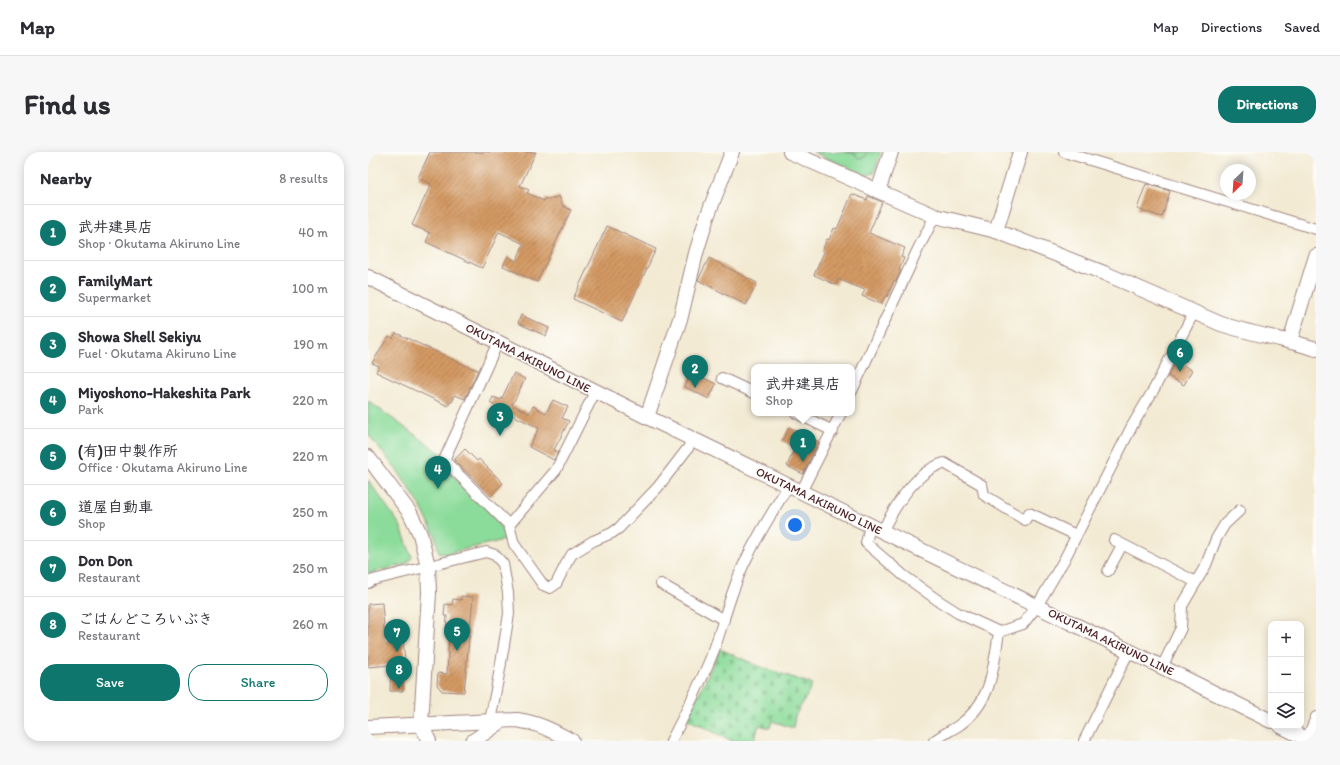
<!DOCTYPE html>
<meta charset="utf-8">
<style>
body{margin:0;font-family:Itim,"Klee One",sans-serif;background:#f7f7f7;color:#2b2b33}
.controls{position:absolute;right:12px;bottom:12px;display:grid;overflow:hidden;border-radius:8px;box-shadow:0 2px 10px #0003}
.controls button{width:36px;height:36px;display:grid;place-items:center;padding:0;border:0;border-bottom:1px solid #e1e1e2;background:#fff;color:#2b2b33;font:20px sans-serif}
.compass{position:absolute;left:852px;top:12px;width:36px;height:36px;border-radius:50%;background:#fff;box-shadow:0 2px 10px #0003;rotate:205deg}
.you{position:absolute;left:427px;top:373px;width:14px;height:14px;margin:-10px;border:3px solid #fff;border-radius:50%;background:#1a73e8;box-shadow:0 0 0 6px #1a73e833}
.badge{display:grid;place-items:center;width:26px;height:26px;border-radius:50%;background:#0f766e;color:#fff;font-size:13px;font-weight:700}
.pin{position:absolute;translate:-50% -33px;filter:drop-shadow(0 1px 2px #0008)}
.pin::after{content:'';position:absolute;top:21px;width:14px;height:12px;background:inherit;clip-path:polygon(0 0,100% 0,50% 100%)}
.popup{position:absolute;left:383px;top:212px;width:104px;height:52px;box-sizing:border-box;display:grid;place-content:center;border-radius:8px;background:#fff;filter:drop-shadow(0 1px 3px #0005);font-size:13px;white-space:nowrap;color:#7c7c81}
.popup b{font-size:15px;color:#2b2b33}
.popup::after{content:'';position:absolute;left:50%;top:100%;margin-left:-8px;border:8px solid transparent;border-top-color:#fff}
.list{margin:0;padding:0;list-style:none}
h2{display:flex;justify-content:space-between;align-items:center;height:52px;margin:0;padding:0 16px;font-size:17px}
h2 small{font-size:13px;font-weight:400;color:#7c7c81}
.list li{display:grid;grid-template-columns:26px 1fr auto;gap:12px;align-items:center;box-sizing:border-box;height:56px;padding:0 16px;border-top:1px solid #e1e1e2}
.list b{display:block;font-size:15px;white-space:nowrap}
.list p{margin:0;font-size:13px;white-space:nowrap;color:#7c7c81}
.list em{font-size:13px;font-style:normal;color:#7c7c81}
.actions{display:flex;gap:8px;padding:12px 16px}
.actions a{flex:1;padding:9px 0;border:1px solid #0f766e;border-radius:16px;text-align:center;font-size:14px;color:#0f766e}
.actions .main{background:#0f766e;color:#fff}
.icon{flex:none;width:22px;height:22px;fill:none;stroke:currentColor;stroke-width:2;stroke-linecap:round;stroke-linejoin:round}
.map{position:relative;flex:none;width:948px;height:589px;overflow:hidden;border-radius:16px}
header{display:flex;align-items:center;gap:24px;box-sizing:border-box;height:56px;padding:0 20px;background:#fff;border-bottom:1px solid #e1e1e2}
header strong{font-size:19px}
nav{display:flex;gap:22px;margin-inline-start:auto;font-size:14px}
.intro{display:flex;align-items:center;justify-content:space-between;box-sizing:border-box;height:96px;padding:0 24px}
h1{margin:0;font-size:28px}
.button{padding:10px 18px;border-radius:16px;background:#0f766e;color:#fff;font-size:14px;font-weight:700}
main{display:flex;gap:24px;padding:0 24px}
aside{flex:1;background:#fff;border-radius:16px;box-shadow:0 2px 10px #0003}
.map>svg:first-child{display:block}
</style>
<header>
<strong>Map</strong>
<nav><a>Map</a><a>Directions</a><a>Saved</a></nav>
</header>
<div class="intro"><h1>Find us</h1><a class="button">Directions</a></div>
<main>
<aside>
<h2>Nearby<small>8 results</small></h2>
<ul class="list">
<li><span class="badge">1</span><div><b>武井建具店</b><p>Shop · Okutama Akiruno Line</p></div><em>40 m</em></li>
<li><span class="badge">2</span><div><b>FamilyMart</b><p>Supermarket</p></div><em>100 m</em></li>
<li><span class="badge">3</span><div><b>Showa Shell Sekiyu</b><p>Fuel · Okutama Akiruno Line</p></div><em>190 m</em></li>
<li><span class="badge">4</span><div><b>Miyoshono-Hakeshita Park</b><p>Park</p></div><em>220 m</em></li>
<li><span class="badge">5</span><div><b>(有)田中製作所</b><p>Office · Okutama Akiruno Line</p></div><em>220 m</em></li>
<li><span class="badge">6</span><div><b>道屋自動車</b><p>Shop</p></div><em>250 m</em></li>
<li><span class="badge">7</span><div><b>Don Don</b><p>Restaurant</p></div><em>250 m</em></li>
<li><span class="badge">8</span><div><b>ごはんどころいぶき</b><p>Restaurant</p></div><em>260 m</em></li>
</ul>
<div class="actions"><a class="main">Save</a><a>Share</a></div>
</aside>
<div class="map">
<svg width="948" height="589" viewBox="0 0 948 589">
<defs>
<pattern id="cemetery-stones" width="16" height="16" patternUnits="userSpaceOnUse"><rect width="16" height="16" fill="#8bdb9a"/><path d="M2 7V4a2 2 0 0 1 4 0v3zM10 15v-3a2 2 0 0 1 4 0v3z" fill="#79bc85"/></pattern>
<pattern id="garden-furrows" width="10" height="10" patternUnits="userSpaceOnUse"><rect width="10" height="10" fill="#8bdb9a"/><path d="M-1 1l2-2M0 10L10 0M9 11l2-2" fill="none" stroke="#79bc85"/></pattern>
<pattern id="building-hatch" width="6" height="6" patternUnits="userSpaceOnUse"><rect width="6" height="6" fill="#d39a63"/><path d="M-1 1l2-2M0 6l6-6M5 7l2-2" fill="none" stroke="#ad7d52"/></pattern>
</defs>
<rect width="100%" height="100%" fill="#fdfcf7"/>
<filter id="ink" filterUnits="userSpaceOnUse"><feTurbulence type="fractalNoise" baseFrequency=".025" numOctaves="2"/><feDisplacementMap in="SourceGraphic" scale="8" xChannelSelector="R" yChannelSelector="G"/><feConvolveMatrix kernelMatrix="1 2 1 2 8 2 1 2 1" color-interpolation-filters="sRGB"/></filter>
<filter id="wash" filterUnits="userSpaceOnUse"><feTurbulence type="fractalNoise" baseFrequency=".012" numOctaves="4" result="noise"/><feDisplacementMap in="SourceGraphic" scale="16" xChannelSelector="R" yChannelSelector="G"/><feGaussianBlur stdDeviation="0.9" result="paint"/><feColorMatrix in="noise" values="0 0 0 0 0 0 0 0 0 0 0 0 0 0 0 0 0 1.4 0 .05"/><feComposite in="paint" operator="in"/></filter>
<g filter="url(#wash)">
<rect width="100%" height="100%" fill="#f3ead3"/>
<path fill="url(#cemetery-stones)" stroke="#6a7d62" d="M 352,497 L 393,515 L 444,532 L 441,540 L 427,564 L 425,576 L 404,569 L 402,576 L 391,573 L 386,589 L 364,589 L 319,567 Z"/>
<g fill="#8bdb9a" stroke="#6a7d62">
<path d="M 445,0 L 513,0 L 506,21 L 498,23 Z"/>
<path d="M 0,249 L 74,302 L 70,310 L 124,361 L 140,387 L 77,402 L 71,400 L 67,384 L 52,353 L 31,321 L 0,282 Z"/>
<path d="M 0,328 L 32,373 L 44,405 L 39,412 L 9,419 L 0,423 Z"/>
</g>
<path fill="url(#garden-furrows)" stroke="#6a7d62" d="M 481,0 L 500,0 L 499,3 L 495,6 L 490,6 C 488,1 484,1 479,1 Z"/>
<g id="blocks">
<g fill="url(#building-hatch)">
<path d="M 62,0 L 168,0 L 152,34 L 161,38 L 159,41 L 176,49 L 178,46 L 181,48 L 191,44 L 195,54 L 203,58 L 169,130 L 135,114 L 140,104 L 148,109 L 156,92 L 131,80 L 114,116 L 58,90 L 62,81 L 44,73 L 63,32 L 50,26 Z"/>
<path d="M 778,32 L 802,39 L 794,65 L 769,57 Z"/>
<path d="M 484,42 L 499,48 L 500,44 L 514,50 L 501,81 L 537,96 L 533,105 L 536,106 L 531,118 L 533,119 L 528,129 L 526,128 L 519,145 L 517,144 L 513,152 L 494,144 L 497,138 L 470,127 L 468,133 L 446,123 L 456,100 L 454,99 L 459,87 L 461,88 L 466,76 L 469,77 Z"/>
<path d="M 239,74 L 288,97 L 254,170 L 205,147 Z"/>
<path d="M 341,106 L 389,131 L 378,153 L 330,128 Z"/>
<path d="M 153,163 L 181,176 L 178,184 L 150,171 Z"/>
<path d="M 28,181 L 101,215 L 110,218 L 97,247 L 87,243 L 84,250 L 82,250 L 80,254 L 8,220 L 11,214 L 4,211 L 21,184 L 25,186 Z"/>
<path d="M 808,209 L 824,218 L 816,233 L 800,224 Z"/>
<path d="M 324,220 L 348,232 L 341,247 L 317,235 Z"/>
<path d="M 146,221 L 157,227 L 144,253 L 161,261 L 165,254 L 178,261 L 185,248 L 200,255 L 194,266 L 201,269 L 186,298 L 190,300 L 186,308 L 161,295 L 171,276 L 140,261 L 135,271 L 124,266 L 129,255 L 122,251 L 125,245 L 133,248 Z"/>
<path d="M 421,275 L 451,290 L 435,322 L 419,314 L 427,295 L 414,289 Z"/>
<path d="M 97,297 L 109,309 L 111,307 L 135,331 L 123,344 L 86,308 Z"/>
<path d="M 93,444 L 105,445 L 96,540 L 74,539 L 69,533 L 70,521 L 79,522 L 81,482 L 78,482 L 79,464 L 76,464 L 77,452 L 84,453 L 85,447 L 93,448 Z"/>
<path d="M 14,451 L 17,488 L 35,487 L 37,509 L 35,539 L 22,539 L 23,513 L 0,515 L 0,452 Z"/>
</g>
</g>
</g>
<g filter="url(#ink)">
<use href="#blocks" fill-opacity="0" stroke="#9e847f" stroke-width="1"/>
<g fill="none" stroke-linecap="round" stroke-linejoin="round">
<g stroke="#9e847f" stroke-width="12">
<g id="street">
<path d="M 696,0 L 948,77"/>
<path d="M 130,190 L 76,308 L 141,373 L 146,392 L 175,433 L 182,436 L 188,432 L 198,412 L 204,402 L 225,389 L 244,381 L 251,376 L 290,335 L 320,296 L 324,287"/>
<path d="M 354,226 L 386,241"/>
<path d="M 484,239 L 550,97 L 567,64"/>
<path d="M 428,261 L 465,279"/>
<path d="M 433,340 L 473,261"/>
<path d="M 141,373 L 188,318 L 227,240"/>
<path d="M 502,374 L 498,391 L 535,423 L 568,447 L 590,461 L 631,480"/>
<path d="M 514,380 C 526,355 548,319 576,311 L 614,333 L 616,343 L 657,368 L 661,361 L 708,383"/>
<path d="M 746,388 L 828,430"/>
<path d="M 740,419 L 754,393"/>
<path d="M 0,431 L 5,428 L 118,400 L 127,403 L 135,412 L 140,441 L 141,462 L 132,517 L 122,569"/>
<path d="M 293,432 L 356,468"/>
<path d="M 794,515 L 813,476 L 814,454 L 838,413 L 848,387 L 857,372 L 872,358"/>
<path d="M 939,587 L 948,565"/>
<path d="M 303,589 C 319,558 335,527 347,495 C 356,468 363,440 375,414 C 388,386 404,361 420,334"/>
<path d="M 566,589 C 574,583 582,579 590,574 C 624,551 625,517 631,480 L 655,472 L 669,454 L 696,408 L 764,274 L 786,237 L 826,160"/>
<path d="M 716,589 L 761,499"/>
</g>
</g>
<g stroke="#9e847f" stroke-width="16">
<g id="secondary">
<path d="M 422,0 L 567,64 L 628,79 L 736,121 L 853,172 C 884,182 917,187 948,197"/>
<path d="M 510,39 L 523,0"/>
<path d="M 628,79 L 652,0"/>
<path d="M 0,125 L 279,265 L 794,515 L 903,569"/>
<path d="M 922,189 L 948,104"/>
<path d="M 279,265 L 313,164 L 328,101 L 339,65 L 364,0"/>
<path d="M 0,305 L 42,361 L 52,382 L 60,414 L 61,441 L 53,572 L 61,589"/>
<path d="M 913,574 L 943,589"/>
<path d="M 0,575 L 149,568 C 171,571 185,579 204,589"/>
<path d="M 105,589 L 134,569"/>
</g>
</g>
<use href="#street" stroke="#fff" stroke-width="10"/>
<use href="#secondary" stroke="#fff" stroke-width="14"/>
</g>
</g>
<g text-anchor="middle" stroke-width="3" stroke-linejoin="round" paint-order="stroke">
<g font-size="12" fill="#4a1f2b" stroke="#fdfcf7">
<text transform="translate(160 206) rotate(27)" y="4">OKUTAMA AKIRUNO LINE</text>
<text transform="translate(451 349) rotate(26)" y="4">OKUTAMA AKIRUNO LINE</text>
<text transform="translate(743 490) rotate(26)" y="4">OKUTAMA AKIRUNO LINE</text>
</g>
</g>
</svg>
<div class="controls">
<button>+</button>
<button>−</button>
<button><svg class="icon" aria-label="layers" viewBox="0 0 24 24"><path d="M12 4l9 5-9 5-9-5zM3 14l9 5 9-5"/></svg></button>
</div>
<svg class="compass" viewBox="-18 -18 36 36"><path d="M0-13l5 13h-10z" fill="#e53935"/><path d="M0 13l5-13h-10z" fill="#7c7c81"/></svg>
<div class="you"></div>
<div class="pin badge" style="left:435px;top:310px">1</div>
<div class="popup"><b>武井建具店</b>Shop</div>
<div class="pin badge" style="left:327px;top:236px">2</div>
<div class="pin badge" style="left:132px;top:284px">3</div>
<div class="pin badge" style="left:70px;top:337px">4</div>
<div class="pin badge" style="left:89px;top:499px">5</div>
<div class="pin badge" style="left:812px;top:220px">6</div>
<div class="pin badge" style="left:29px;top:500px">7</div>
<div class="pin badge" style="left:31px;top:537px">8</div>
</div>
</main>
